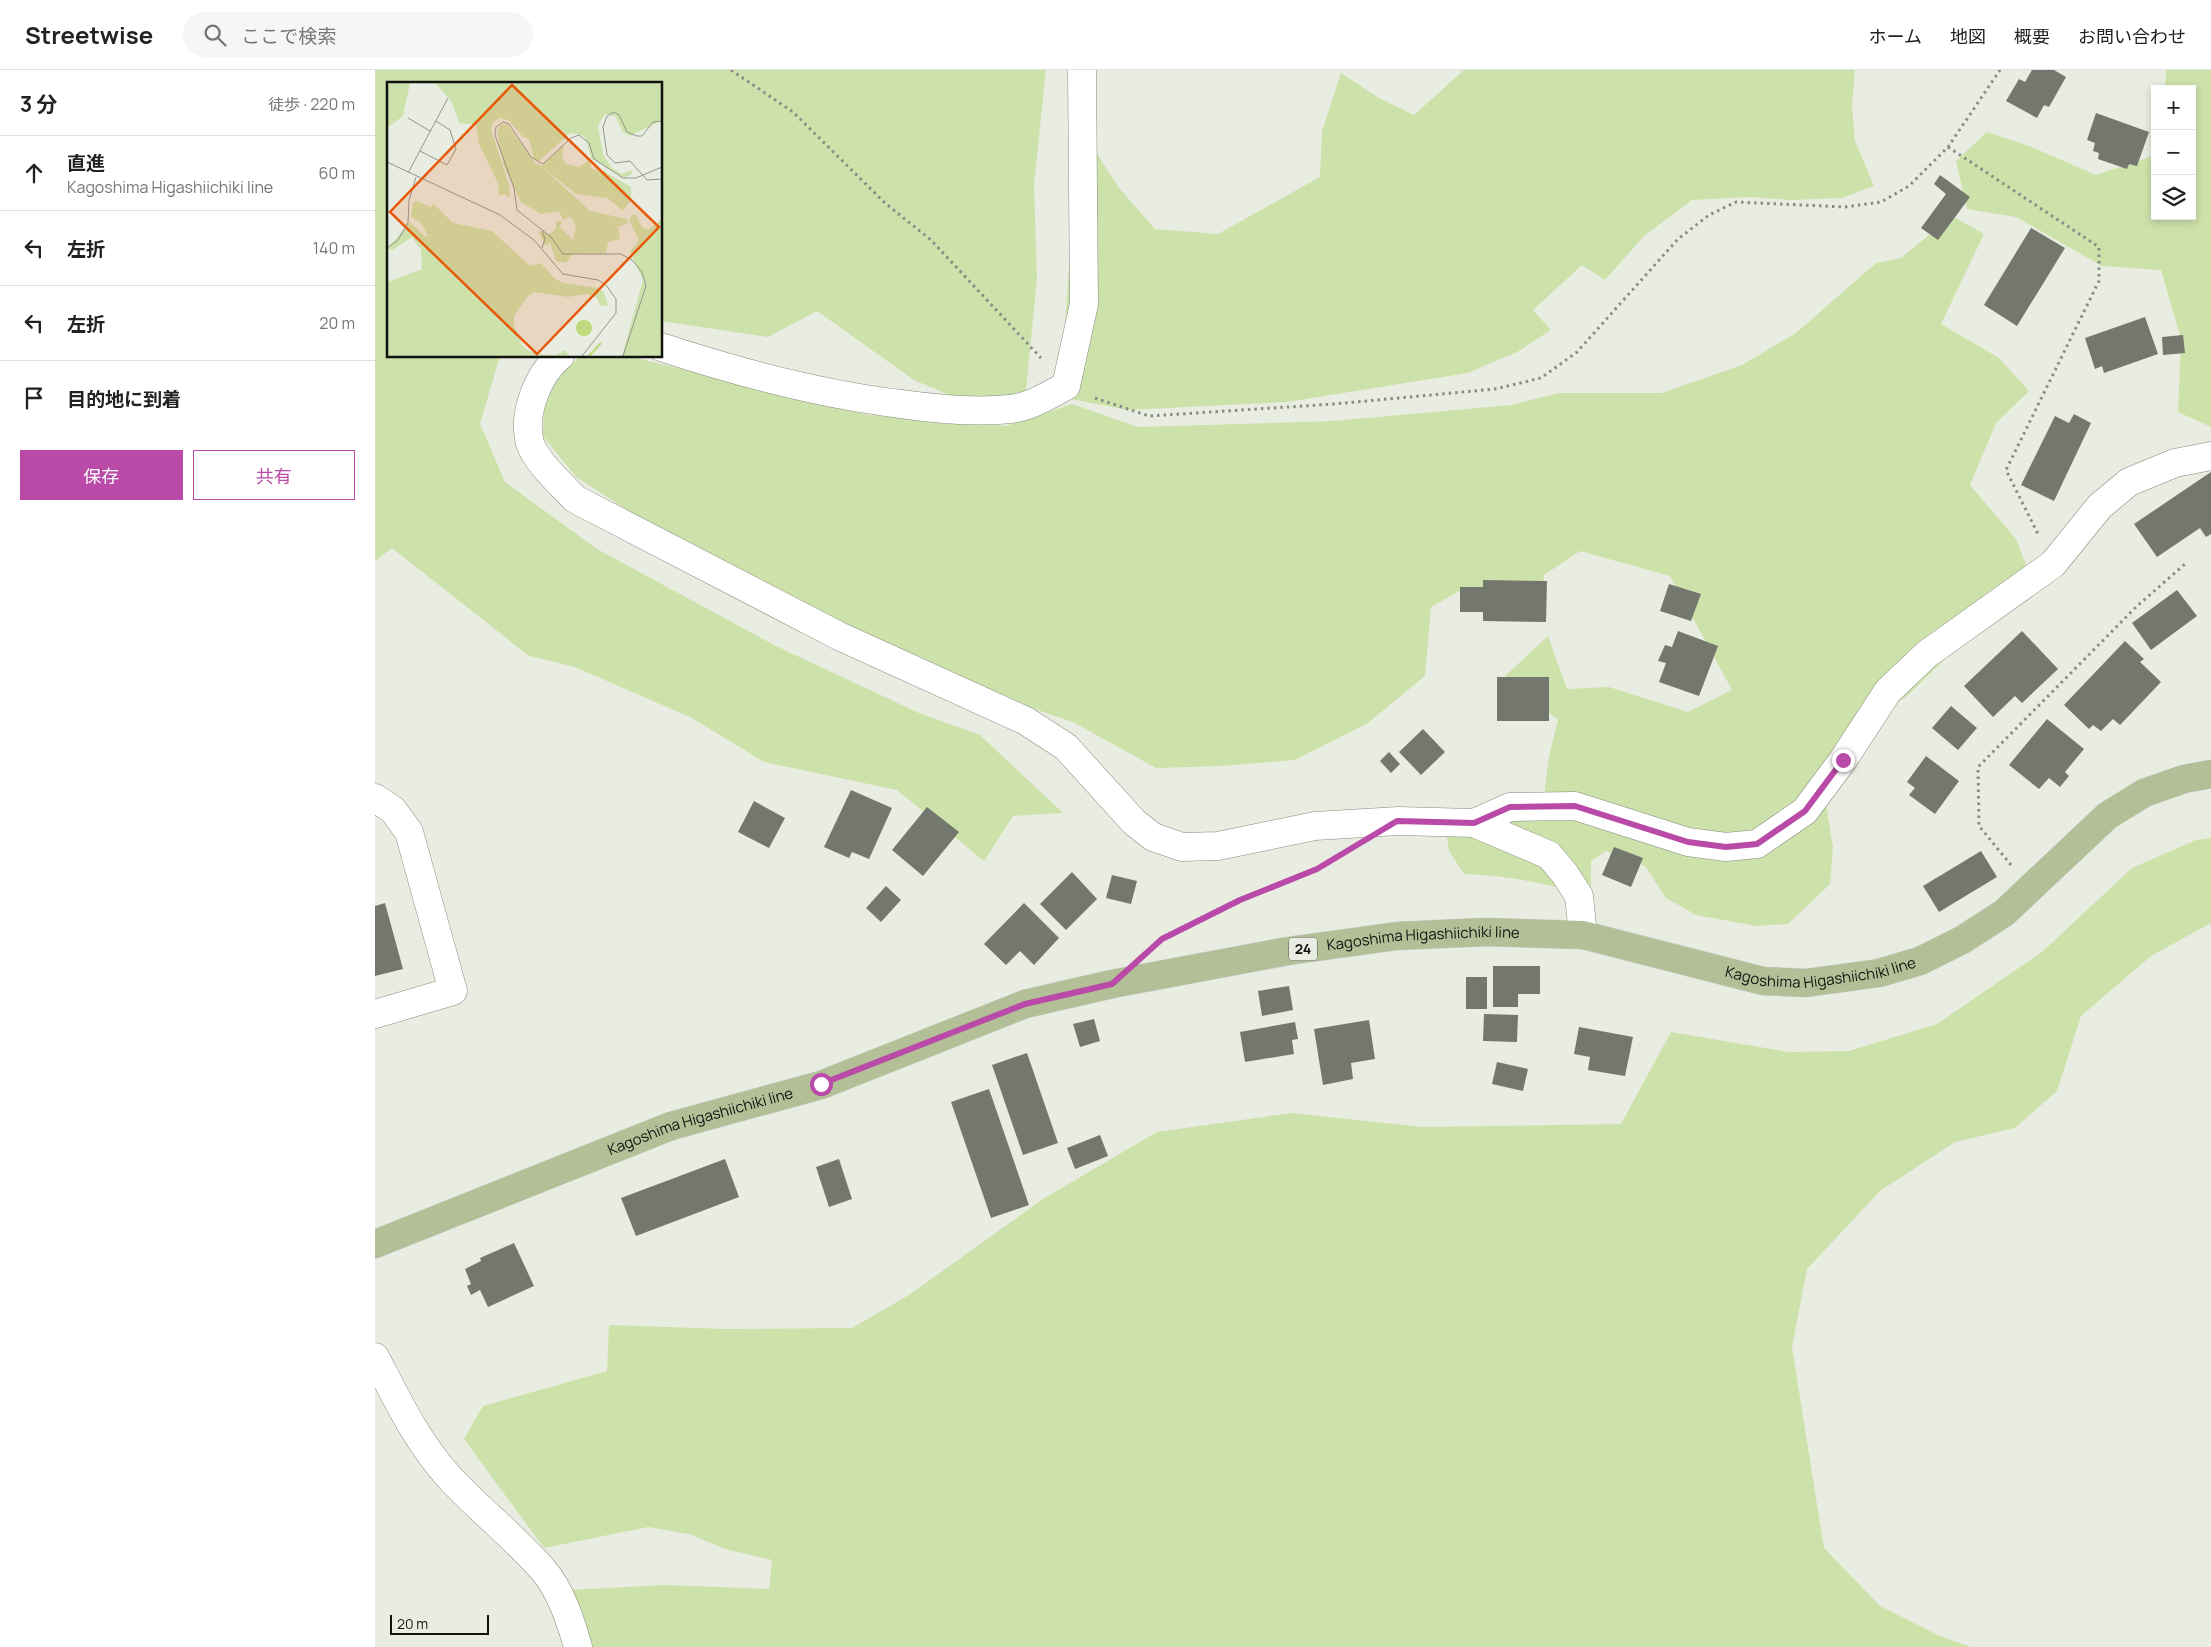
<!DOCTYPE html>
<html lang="ja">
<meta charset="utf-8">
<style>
body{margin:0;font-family:Manrope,"Noto Sans JP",sans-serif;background:#f6f6f6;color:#222}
.controls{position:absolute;right:15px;top:15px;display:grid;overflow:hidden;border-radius:0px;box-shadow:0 2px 8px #0003}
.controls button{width:45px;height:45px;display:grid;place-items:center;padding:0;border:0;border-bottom:1px solid #e0e0e0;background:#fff;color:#222;font:25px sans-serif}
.scale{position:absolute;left:15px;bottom:12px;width:99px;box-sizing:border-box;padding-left:5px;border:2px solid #10120e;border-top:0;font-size:14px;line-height:18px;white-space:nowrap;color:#10120e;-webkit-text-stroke:4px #e9ede1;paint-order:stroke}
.stop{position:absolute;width:15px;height:15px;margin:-11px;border:4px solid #b94aa8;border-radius:50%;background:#fff}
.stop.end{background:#b94aa8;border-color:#fff;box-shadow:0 1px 5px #0008}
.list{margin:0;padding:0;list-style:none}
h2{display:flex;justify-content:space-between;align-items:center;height:65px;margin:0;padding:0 20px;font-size:21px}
h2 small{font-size:16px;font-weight:400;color:#767676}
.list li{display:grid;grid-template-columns:32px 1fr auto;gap:15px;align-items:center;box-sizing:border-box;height:75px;padding:0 20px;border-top:1px solid #e0e0e0}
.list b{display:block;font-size:19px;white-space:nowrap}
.list p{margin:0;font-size:16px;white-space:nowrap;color:#767676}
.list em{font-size:16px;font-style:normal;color:#767676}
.actions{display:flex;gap:10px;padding:15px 20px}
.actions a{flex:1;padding:11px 0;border:1px solid #b94aa8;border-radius:0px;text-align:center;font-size:18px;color:#b94aa8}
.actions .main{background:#b94aa8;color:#fff}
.icon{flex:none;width:28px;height:28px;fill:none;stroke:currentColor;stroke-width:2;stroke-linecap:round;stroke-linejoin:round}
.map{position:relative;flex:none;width:1836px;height:1577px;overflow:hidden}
header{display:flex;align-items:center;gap:30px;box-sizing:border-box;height:70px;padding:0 25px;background:#fff;border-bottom:1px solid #e0e0e0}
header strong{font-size:24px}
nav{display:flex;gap:28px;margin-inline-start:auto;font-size:18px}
.search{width:350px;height:45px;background:#f6f6f6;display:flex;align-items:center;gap:12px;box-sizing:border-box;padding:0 18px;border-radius:28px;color:#767676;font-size:19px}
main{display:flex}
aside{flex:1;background:#fff}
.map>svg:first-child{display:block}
</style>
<header>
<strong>Streetwise</strong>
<div class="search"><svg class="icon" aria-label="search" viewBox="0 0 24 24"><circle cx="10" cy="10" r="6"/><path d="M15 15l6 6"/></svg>ここで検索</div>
<nav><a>ホーム</a><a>地図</a><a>概要</a><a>お問い合わせ</a></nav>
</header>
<main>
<aside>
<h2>3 分<small>徒歩 · 220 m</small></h2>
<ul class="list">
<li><svg class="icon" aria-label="ahead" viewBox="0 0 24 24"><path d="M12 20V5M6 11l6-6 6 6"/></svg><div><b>直進</b><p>Kagoshima Higashiichiki line</p></div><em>60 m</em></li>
<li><svg class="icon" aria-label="left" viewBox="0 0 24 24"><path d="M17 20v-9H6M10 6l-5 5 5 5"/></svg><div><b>左折</b></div><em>140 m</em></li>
<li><svg class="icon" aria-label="left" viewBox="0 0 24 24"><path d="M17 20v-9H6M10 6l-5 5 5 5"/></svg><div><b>左折</b></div><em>20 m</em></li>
<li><svg class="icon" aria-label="arrive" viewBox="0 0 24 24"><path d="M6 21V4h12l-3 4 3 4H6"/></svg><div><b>目的地に到着</b></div></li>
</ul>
<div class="actions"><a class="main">保存</a><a>共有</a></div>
</aside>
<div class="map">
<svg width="1836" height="1577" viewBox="0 0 1836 1577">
<rect width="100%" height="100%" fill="#e9ede1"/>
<g fill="#cde1aa">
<path d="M 0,0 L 671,0 L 659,115 L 662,209 L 651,320 L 601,336 L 539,310 L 442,241 L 393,267 L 286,251 L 286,14 L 14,14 L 14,286 L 125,286 L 105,354 L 130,412 L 222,479 L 401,576 L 544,643 L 605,665 L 688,743 L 638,746 L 609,791 L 522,720 L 389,692 L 317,648 L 200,597 L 154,586 L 17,478 L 0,491 Z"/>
<path d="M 1089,0 L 1480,0 L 1477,37 L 1480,71 L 1499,116 L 1467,128 L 1416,130 L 1375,127 L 1317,130 L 1269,166 L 1230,210 L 1207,195 L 1158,240 L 1176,260 L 1142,282 L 1093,303 L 912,332 L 753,340 L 685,327 L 694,197 L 698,78 L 715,73 L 744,118 L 780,159 L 843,164 L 945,107 L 947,61 L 966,3 L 1004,28 L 1039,45 Z"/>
<path d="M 1791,0 L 1836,0 L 1836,357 L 1803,342 L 1806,269 L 1786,200 L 1727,196 L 1641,147 L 1592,139 L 1581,91 L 1612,62 L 1654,76 L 1721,105 L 1780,85 L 1780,146 L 1817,146 L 1817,19 L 1790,19 Z"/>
<path d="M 1577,146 L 1609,164 L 1566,254 L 1624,288 L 1654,321 L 1621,353 L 1595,415 L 1641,469 L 1651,495 L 1612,548 L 1532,626 L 1471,669 L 1447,709 L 1458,777 L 1455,814 L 1413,854 L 1382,856 L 1321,845 L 1291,828 L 1270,796 L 1231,781 L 1216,791 L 1216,827 C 1175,814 1132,805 1089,804 L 1074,781 L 1071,762 L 1169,725 L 1174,687 L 1183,650 L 1130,606 L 1173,566 L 1192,619 L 1234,617 L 1313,642 L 1357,620 L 1295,506 L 1205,481 L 1169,505 L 1165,550 L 1148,527 L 1092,517 L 1056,537 L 1050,606 L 993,653 L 920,690 L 847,696 L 781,698 L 698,652 L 457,571 L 201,407 L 168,366 L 169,333 L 186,305 L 205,286 L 253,286 L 493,345 L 631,356 L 697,334 L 763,357 L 958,351 L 1136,335 L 1184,323 L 1287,323 L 1367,295 L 1421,263 L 1501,193 L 1526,188 Z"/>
<path d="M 1836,768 L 1836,853 L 1776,886 L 1706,946 L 1682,1021 L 1640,1058 L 1580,1072 L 1505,1121 L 1432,1199 L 1417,1277 L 1449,1478 L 1505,1536 L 1565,1566 L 1596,1577 L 209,1577 L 193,1520 L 291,1515 L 394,1519 L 397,1490 L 350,1479 L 314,1464 L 273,1457 L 169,1478 L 89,1369 L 108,1336 L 232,1301 L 234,1255 L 352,1259 L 477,1258 L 534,1225 L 668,1129 L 782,1062 L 917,1043 L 1047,1057 L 1246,1054 L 1296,962 L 1414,982 L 1474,981 L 1562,954 L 1667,882 L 1757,798 L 1821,770 Z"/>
</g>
<g fill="#73776d">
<path d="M 1657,0 L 1679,0 L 1691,7 L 1674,37 L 1669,35 L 1662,48 L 1631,31 L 1644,9 L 1650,12 Z"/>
<path d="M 1721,43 L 1774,62 L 1762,96 L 1754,94 L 1752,99 L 1723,89 L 1724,83 L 1718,81 L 1720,73 L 1712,70 Z"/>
<path d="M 1565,105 L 1595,127 L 1563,170 L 1546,158 L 1571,124 L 1559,114 Z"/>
<path d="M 1656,158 L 1690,178 L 1642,256 L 1609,235 Z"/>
<path d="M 1770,247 L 1783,284 L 1729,303 L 1727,296 L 1720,299 L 1710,268 Z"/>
<path d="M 1808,265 L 1810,283 L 1788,285 L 1787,267 Z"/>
<path d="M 1699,344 L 1716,353 L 1679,431 L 1646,415 L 1680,346 L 1694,353 Z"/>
<path d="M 1836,402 L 1836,464 L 1831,467 L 1825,458 L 1782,487 L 1759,454 Z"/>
<path d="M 1108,510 L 1172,511 L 1171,552 L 1108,551 L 1108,542 L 1085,542 L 1085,517 L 1108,517 Z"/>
<path d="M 1294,514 L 1326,524 L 1316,551 L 1285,541 Z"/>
<path d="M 1802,520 L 1822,546 L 1776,580 L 1757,553 Z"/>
<path d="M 1303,561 L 1343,576 L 1324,626 L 1284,612 L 1291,593 L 1283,591 L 1290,575 L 1297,577 Z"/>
<path d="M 1647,561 L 1683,599 L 1647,633 L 1640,626 L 1618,647 L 1589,616 Z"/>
<path d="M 1750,571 L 1769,589 L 1765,592 L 1786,612 L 1745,655 L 1738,649 L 1726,661 L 1718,655 L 1714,659 L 1689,635 Z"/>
<rect x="1122" y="607" width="52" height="44"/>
<path d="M 1576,636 L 1602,658 L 1583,680 L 1557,658 Z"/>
<path d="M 1672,649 L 1709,679 L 1690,702 L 1694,706 L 1685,717 L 1674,708 L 1664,719 L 1634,695 Z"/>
<path d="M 1048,659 L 1070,682 L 1046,705 L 1024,682 Z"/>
<path d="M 1014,682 L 1025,694 L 1016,703 L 1005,691 Z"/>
<path d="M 1551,686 L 1584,711 L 1560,744 L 1534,725 L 1540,718 L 1532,712 Z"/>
<path d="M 476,720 L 517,738 L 494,789 L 477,782 L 474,788 L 449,777 Z"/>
<path d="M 379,731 L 410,748 L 394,778 L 363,762 Z"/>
<path d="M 552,737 L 584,762 L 548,806 L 517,780 Z"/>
<path d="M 1239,777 L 1268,788 L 1256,817 L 1227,805 Z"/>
<path d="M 1606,781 L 1622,807 L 1564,842 L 1548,816 Z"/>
<path d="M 697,802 L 722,829 L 691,860 L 665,834 Z"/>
<path d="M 737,805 L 762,811 L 756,834 L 731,828 Z"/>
<path d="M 511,816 L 526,830 L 506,852 L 491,838 Z"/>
<path d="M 10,833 L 28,899 L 0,906 L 0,836 Z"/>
<path d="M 649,833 L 684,868 L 659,895 L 645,881 L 631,895 L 609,874 Z"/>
<path d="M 1118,896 L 1165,896 L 1165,924 L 1143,924 L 1143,937 L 1118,937 Z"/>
<rect x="1091" y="907" width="21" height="32"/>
<path d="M 914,916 L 918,940 L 887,946 L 883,921 Z"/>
<path d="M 1109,944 L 1143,945 L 1142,972 L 1108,971 Z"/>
<path d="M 719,949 L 725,971 L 705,977 L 698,954 Z"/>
<path d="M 994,950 L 1000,989 L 976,993 L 978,1009 L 948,1015 L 939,959 Z"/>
<path d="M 920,952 L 923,969 L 917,970 L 919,984 L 870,992 L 865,962 Z"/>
<path d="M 1204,957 L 1258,967 L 1250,1006 L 1213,1000 L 1215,987 L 1199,984 Z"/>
<path d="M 652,983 L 683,1073 L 648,1085 L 617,995 Z"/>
<path d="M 1122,992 L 1153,999 L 1148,1021 L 1117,1014 Z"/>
<path d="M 614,1019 L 654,1135 L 616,1148 L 576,1032 Z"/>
<path d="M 725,1065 L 733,1086 L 700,1099 L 692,1078 Z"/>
<path d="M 350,1089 L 364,1127 L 261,1166 L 246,1128 Z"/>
<path d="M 464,1089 L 477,1129 L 454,1137 L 441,1097 Z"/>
<path d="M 139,1173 L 159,1216 L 113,1237 L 105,1220 L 96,1225 L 92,1216 L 96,1214 L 90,1199 L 106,1191 L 105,1188 Z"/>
</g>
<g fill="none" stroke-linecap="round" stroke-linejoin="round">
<g stroke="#868a7f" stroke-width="29">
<g id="minor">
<path d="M 286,277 C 365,303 443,324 526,334 C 561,339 599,343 635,339 C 655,337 674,325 691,316 L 709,234 L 707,0"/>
<path d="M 185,286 C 163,304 147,344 155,373 C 161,392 187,415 200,429 L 464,566 L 651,651 L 691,677 L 759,752 L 778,767 L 807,777 L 843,776 L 940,756 L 1023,751 L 1099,753 L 1135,737 L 1200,736 L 1313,772 L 1351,777 L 1382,774 L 1430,741 L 1468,690 L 1513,621 L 1552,584 L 1678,494 L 1725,436 L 1754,412 L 1800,393 L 1836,386"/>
<path d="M 0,728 L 18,740 L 34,762 L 78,921 L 0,944"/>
<path d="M 1099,753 L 1174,785 L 1190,804 L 1204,826 L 1208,865"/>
<path d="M 0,1287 C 22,1329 42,1372 74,1407 C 104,1440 140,1467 169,1501 C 186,1521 196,1552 203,1577"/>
</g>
</g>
<g stroke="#cacbca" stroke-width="29">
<g id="major">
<path id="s1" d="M 0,1174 L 296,1056 L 446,1015 L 650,934 L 737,914 L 913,881 L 1022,866 L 1111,862 L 1208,865 L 1388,911 L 1431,913 L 1504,903 L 1545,891 L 1587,870 L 1629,843 L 1732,746 L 1769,723 L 1809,709 L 1836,704"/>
</g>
</g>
<g stroke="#898c84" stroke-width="3" stroke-dasharray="2.5 4" stroke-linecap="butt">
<path d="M 356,0 L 418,42 L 510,133 L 556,170 L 666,288"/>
<path d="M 1573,77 L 1724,177 L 1724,211 L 1631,400 L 1663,464"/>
<path d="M 720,328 L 774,346 L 959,334 L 1120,319 L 1166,308 L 1202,282 L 1303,169 L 1334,145 L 1361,132 L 1470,137 L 1506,132 L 1534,116 L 1573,77 L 1625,0"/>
<path d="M 1636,795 L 1604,756 L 1603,697 L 1761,537 L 1810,494"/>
<path d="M 782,873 L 787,869 L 865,830 L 942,799 L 963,787"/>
</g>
<use href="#minor" stroke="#fff" stroke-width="28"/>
<use href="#major" stroke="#b3c097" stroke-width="28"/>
</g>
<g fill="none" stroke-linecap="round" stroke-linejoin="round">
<path stroke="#b94aa8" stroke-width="6" d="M 446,1014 L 650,934 L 737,914 L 787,869 L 865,830 L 942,799 L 1022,751 L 1099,753 L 1135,737 L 1200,736 L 1313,772 L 1351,777 L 1382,774 L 1430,741 L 1468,690"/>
</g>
<g text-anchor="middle" stroke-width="5" stroke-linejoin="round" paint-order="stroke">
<rect fill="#e9ede1" stroke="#51544d" stroke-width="1" x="914" y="867.5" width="28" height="23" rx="4"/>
<g font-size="14" font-weight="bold" fill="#10120e">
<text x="928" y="884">24</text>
</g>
<g font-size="15" fill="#10120e" stroke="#e9ede1">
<text dy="5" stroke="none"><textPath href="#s1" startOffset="1098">Kagoshima Higashiichiki line</textPath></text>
<text dy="5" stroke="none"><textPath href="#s1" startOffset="1502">Kagoshima Higashiichiki line</textPath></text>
<text dy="5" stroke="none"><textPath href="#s1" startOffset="348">Kagoshima Higashiichiki line</textPath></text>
</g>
</g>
<g transform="translate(12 12)">
<rect width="275" height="275" fill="#e9ede1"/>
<path d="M 0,1 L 23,1 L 16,34 L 0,46 ZM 48,1 L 275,1 L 275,38 L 243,54 L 236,50 L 228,34 L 218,32 L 211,44 L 216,72 L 225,86 L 235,92 L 244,88 L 245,92 L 237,96 L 204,76 L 199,57 L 195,53 L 183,51 L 152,79 L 147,77 L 142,57 L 136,55 L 121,38 L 113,36 L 106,40 L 104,47 L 122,103 L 123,116 L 118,112 L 112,114 L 111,101 L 92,62 L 89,43 L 72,41 L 65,20 ZM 120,42 L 148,81 L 155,84 L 177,62 L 175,76 L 180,82 L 192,85 L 202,78 L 205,87 L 215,88 L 244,105 L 244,118 L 236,129 L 220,116 L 189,112 L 155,85 L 203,129 L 240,137 L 241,141 L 231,145 L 233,157 L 221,160 L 219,171 L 186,172 L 179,181 L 169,179 L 163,161 L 158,164 L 151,149 L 163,152 L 169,147 L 169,139 L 175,139 L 173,145 L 186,158 L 189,144 L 184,135 L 176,138 L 172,129 L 154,132 L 134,120 L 117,84 L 110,51 L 113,43 ZM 30,119 L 43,125 L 47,122 L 66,141 L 105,149 L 143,184 L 154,181 L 167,196 L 176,201 L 211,206 L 217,210 L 221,223 L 214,224 L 209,215 L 199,212 L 181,215 L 147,210 L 140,215 L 127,234 L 127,243 L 135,263 L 142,269 L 157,273 L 169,273 L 178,268 L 182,274 L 0,274 L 0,200 L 35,187 L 34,168 L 25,155 L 6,168 L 0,167 L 23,140 L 39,155 L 41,154 L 34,141 L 24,135 L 26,120 ZM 245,133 L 249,133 L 255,145 L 262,148 L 275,136 L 275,274 L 235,274 L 256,198 L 243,170 L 252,158 L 242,138 Z" fill="#cde1aa"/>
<path d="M189 246a8 8 0 1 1 16 0a8 8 0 1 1-16 0Z" fill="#bcdb7e"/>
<path fill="none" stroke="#bcdb7e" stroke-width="2.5" d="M 202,274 L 214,261"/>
<path fill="none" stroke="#92958d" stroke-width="1" d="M 21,36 L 43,49M 275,39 L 266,40 L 255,54 L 250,54 L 240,50 L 232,33 L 227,30 L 220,34 L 216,45 L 220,73 L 228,81 L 243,79 L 260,98 L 275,97M 33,69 L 60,83 L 69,67 L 63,48 L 49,39M 0,80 L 113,133 L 147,158 L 176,192 L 211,198 L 219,203 L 229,217 L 229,231 L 195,274M 21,91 L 61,16M 155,149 L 158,157 L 155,166M 0,166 L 11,158 L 21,141 L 22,118 L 29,95M 236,274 L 259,204 L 255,190 L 245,178 L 234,172 L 176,172 L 164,155 L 130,128 L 127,106 L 108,53 L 109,45 L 116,40 L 122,42 L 144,75 L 156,82 L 184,56 L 192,53 L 202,61 L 207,77 L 236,96 L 249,96 L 275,85"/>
<path fill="#e8590c" fill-opacity="0.15" stroke="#e8590c" stroke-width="2.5" d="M 125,3 L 272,145 L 150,272 L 3,130 Z"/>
<rect width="275" height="275" fill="none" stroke="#10120e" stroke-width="2.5"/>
</g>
</svg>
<div class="controls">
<button>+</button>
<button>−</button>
<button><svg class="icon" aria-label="layers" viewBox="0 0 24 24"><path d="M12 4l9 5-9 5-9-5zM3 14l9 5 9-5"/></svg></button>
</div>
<div class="scale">20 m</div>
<div class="stop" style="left:446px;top:1014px"></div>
<div class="stop end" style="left:1468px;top:690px"></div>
</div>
</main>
